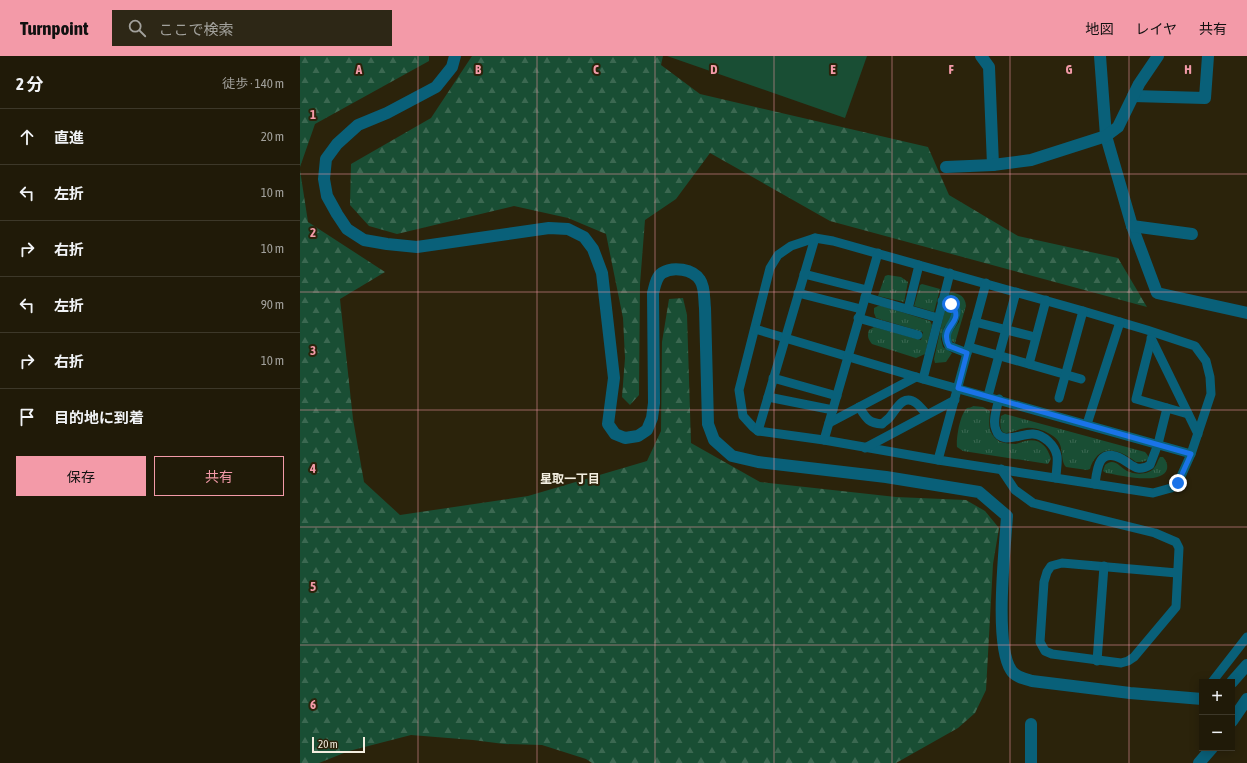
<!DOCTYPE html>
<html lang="ja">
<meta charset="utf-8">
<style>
body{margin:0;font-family:"Asap Condensed","Noto Sans JP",sans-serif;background:#2d2716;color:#f1f3f6}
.controls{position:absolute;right:12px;bottom:12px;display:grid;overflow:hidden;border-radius:0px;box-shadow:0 2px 10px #0003}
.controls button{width:36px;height:36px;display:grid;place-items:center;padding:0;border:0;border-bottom:1px solid #3d3829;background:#201a08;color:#f1f3f6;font:20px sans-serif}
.scale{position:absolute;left:12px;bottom:10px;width:53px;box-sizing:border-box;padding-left:4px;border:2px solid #f3eee0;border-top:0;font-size:11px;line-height:14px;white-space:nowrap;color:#f3eee0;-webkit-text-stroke:3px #2b230b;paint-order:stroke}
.stop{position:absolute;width:12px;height:12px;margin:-9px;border:3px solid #1a73e8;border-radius:50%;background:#fff}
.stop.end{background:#1a73e8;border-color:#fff;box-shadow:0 1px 4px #0008}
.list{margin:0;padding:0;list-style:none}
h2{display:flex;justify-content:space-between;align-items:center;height:52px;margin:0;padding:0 16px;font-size:17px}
h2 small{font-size:13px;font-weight:400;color:#a2a19c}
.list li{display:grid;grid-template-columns:26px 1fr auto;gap:12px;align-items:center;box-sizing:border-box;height:56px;padding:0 16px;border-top:1px solid #3d3829}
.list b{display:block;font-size:15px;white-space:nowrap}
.list em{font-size:13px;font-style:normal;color:#a2a19c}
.actions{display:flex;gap:8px;padding:12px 16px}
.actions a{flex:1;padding:9px 0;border:1px solid #f39aa8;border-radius:0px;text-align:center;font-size:14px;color:#f39aa8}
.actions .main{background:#f39aa8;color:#111}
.icon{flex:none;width:22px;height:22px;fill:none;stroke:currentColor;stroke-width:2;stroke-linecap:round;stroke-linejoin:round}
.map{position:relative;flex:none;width:947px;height:707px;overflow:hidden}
header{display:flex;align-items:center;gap:24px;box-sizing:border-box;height:56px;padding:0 20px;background:#f39aa8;color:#111}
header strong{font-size:19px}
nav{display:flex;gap:22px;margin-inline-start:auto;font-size:14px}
.search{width:280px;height:36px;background:#2d2716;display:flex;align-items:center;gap:10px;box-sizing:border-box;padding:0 14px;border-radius:0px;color:#a2a19c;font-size:15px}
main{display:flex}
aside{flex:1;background:#201a08}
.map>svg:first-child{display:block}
</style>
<header>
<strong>Turnpoint</strong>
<div class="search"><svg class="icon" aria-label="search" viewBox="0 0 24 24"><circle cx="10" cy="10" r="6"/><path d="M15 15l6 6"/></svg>ここで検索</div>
<nav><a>地図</a><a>レイヤ</a><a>共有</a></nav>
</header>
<main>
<aside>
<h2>2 分<small>徒歩 · 140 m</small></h2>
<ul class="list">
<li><svg class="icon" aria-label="ahead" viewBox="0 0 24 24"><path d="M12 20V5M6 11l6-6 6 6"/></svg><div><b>直進</b></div><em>20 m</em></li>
<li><svg class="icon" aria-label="left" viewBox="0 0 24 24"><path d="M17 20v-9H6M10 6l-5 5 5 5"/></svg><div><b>左折</b></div><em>10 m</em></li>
<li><svg class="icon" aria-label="right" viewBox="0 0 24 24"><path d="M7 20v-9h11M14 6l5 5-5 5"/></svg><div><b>右折</b></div><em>10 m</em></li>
<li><svg class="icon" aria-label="left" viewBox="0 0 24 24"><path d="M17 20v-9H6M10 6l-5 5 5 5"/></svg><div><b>左折</b></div><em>90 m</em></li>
<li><svg class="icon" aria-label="right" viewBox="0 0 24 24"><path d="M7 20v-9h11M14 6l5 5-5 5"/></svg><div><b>右折</b></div><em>10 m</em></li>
<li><svg class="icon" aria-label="arrive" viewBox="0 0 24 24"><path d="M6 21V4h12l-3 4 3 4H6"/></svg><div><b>目的地に到着</b></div></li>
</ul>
<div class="actions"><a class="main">保存</a><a>共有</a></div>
</aside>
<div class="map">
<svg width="947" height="707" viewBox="0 0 947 707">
<defs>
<pattern id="grass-tufts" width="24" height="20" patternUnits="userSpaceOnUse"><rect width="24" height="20" fill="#194e34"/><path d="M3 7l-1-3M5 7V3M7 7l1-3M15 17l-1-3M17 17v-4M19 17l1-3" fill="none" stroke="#3b6851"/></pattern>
<pattern id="forest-firs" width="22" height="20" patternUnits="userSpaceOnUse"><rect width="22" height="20" fill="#194e34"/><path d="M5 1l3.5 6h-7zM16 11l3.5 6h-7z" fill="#3b6851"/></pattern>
</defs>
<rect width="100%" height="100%" fill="#2b230b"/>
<g fill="url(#grass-tufts)">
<path d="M 588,219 L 601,221 L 608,226 L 604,246 L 578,240 L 585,220 Z"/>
<path d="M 622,228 L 640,233 L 634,256 L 614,250 L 620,229 Z"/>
<path d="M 651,236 C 660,238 665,240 666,250 L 655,287 L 650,284 L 650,279 L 659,266 L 660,259 L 648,242 L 648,239 Z"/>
<path d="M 578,250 L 582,250 L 630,265 L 632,269 L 625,298 L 616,302 L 572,288 C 568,283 567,280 569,274 L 574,271 L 621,284 L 623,276 L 576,262 L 574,257 L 574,252 Z"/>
<path d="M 645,253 L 650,253 L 652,256 L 650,265 L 644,271 L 641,283 L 643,291 L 652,297 L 646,306 L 635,307 L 634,303 Z"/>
<path d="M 673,350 L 683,351 L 690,355 C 689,369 687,377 700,386 C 705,387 711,388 716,388 C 719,387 722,386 725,385 C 740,382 747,390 751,403 L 748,408 L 663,395 L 657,391 C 656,382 660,358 667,352 C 668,352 673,351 673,350 Z"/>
<path d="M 705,358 L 845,396 C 854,405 843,406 836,406 C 823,396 805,387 794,404 C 792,407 791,409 790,413 L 787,414 L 766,411 C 759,403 766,389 753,380 C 745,375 736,371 726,372 C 712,374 697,387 701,360 Z"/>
<path d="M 860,401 L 863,401 C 866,405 868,408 867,413 C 862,430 819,419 806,417 L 803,415 L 805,409 C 814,401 820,411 827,415 C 835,419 849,419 854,412 C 857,409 857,405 860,401 Z"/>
</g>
<g fill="url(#forest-firs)">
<path d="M 0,0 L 129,0 L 129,5 L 15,68 L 0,111 Z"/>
<path d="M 172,0 L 363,0 L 361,9 L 400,38 L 628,91 L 649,139 L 718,180 L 818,202 L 847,251 L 530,165 L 410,97 L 376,143 L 345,164 L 340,228 L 339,339 L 330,349 L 322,341 L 325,302 L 323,262 L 306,178 L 268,162 L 214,150 L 97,178 L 69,170 L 50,149 L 51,108 L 131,62 Z"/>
<path d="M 0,114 L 8,166 L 85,216 L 40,243 L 53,363 L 64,426 L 100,459 L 228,440 L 347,405 L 361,375 L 362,286 L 369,243 L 383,242 L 387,259 L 391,387 L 460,426 L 596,441 L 666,444 L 685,455 L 699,472 L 693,508 L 686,634 L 675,657 L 658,672 L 596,707 L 292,707 L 286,703 L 242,689 L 204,688 L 173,684 L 111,679 L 49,695 L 19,707 L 0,707 Z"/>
</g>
<path fill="#194e34" d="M 367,0 L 567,0 L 545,62 Z"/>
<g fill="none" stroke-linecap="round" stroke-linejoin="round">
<g stroke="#096079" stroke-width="9">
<path d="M 515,182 L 533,185 L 783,255 L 847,274 L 895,290 L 906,305 L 910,321 L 911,338 L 891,398 L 878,427 L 871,432 L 853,437 L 638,404 L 524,384 L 458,375 L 453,371 L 443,360 L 439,334 L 470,212 L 478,199 L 491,190 Z"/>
<path d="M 504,218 L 567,234"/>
<path d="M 498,237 L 561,253"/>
<path d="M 565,241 L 638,262"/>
<path d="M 642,245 L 651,248 L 656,254 C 657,270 640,273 649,290 L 667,297"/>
<path d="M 608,253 L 619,209"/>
<path d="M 558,262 L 618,279"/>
<path d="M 675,266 L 735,281"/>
<path d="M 455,273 L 623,323 L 891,398"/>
<path d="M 851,282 L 898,378"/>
<path d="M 851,284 L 836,343 L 888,358"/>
<path d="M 669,291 L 781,323"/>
<path d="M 729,308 L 746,244"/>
<path d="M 473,322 L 537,340"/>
<path d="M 623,323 L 650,217"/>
<path d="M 688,340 L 716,236"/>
<path d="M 468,341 L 533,354"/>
<path d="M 759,342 L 783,255"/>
<path d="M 699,343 C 697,352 692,365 696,374 C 701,390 722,377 733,378 C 744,379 755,389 757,400 C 758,407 756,415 756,422"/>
<path d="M 559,351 C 566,362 568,367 582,368 C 584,366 587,364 589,362 C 596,354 603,337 616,347 C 620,350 623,355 627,358"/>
<path d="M 529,367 L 616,321"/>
<path d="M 787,368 L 820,266"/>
<path d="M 458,375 L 515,182"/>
<path d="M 524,384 L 578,197"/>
<path d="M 565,392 L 655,344"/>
<path d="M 638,404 L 686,227"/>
<path d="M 701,413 L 715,434 L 733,447 L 855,477 L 876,486 L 879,492 L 876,551 L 834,601 L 828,605 L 821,607 L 752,598 L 745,595 L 740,586 L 744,526 L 747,516 L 751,510 L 762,507 L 877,517"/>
<path d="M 795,428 C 797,412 799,391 822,403 C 833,409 837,417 850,409 L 858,388 L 867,352"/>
<path d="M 797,605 L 804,510"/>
<path d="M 912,626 L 947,581"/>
</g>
<g stroke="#096079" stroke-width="12">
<path d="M 155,0 L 152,11 L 136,31 L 87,57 L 58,69 L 37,88 L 26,103 L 24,123 L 27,140 L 37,158 L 47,173 L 64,184 L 87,188 L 117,191 L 249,172 L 268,173 L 284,181 L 293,193 L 302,217 L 314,322 L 308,368 L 315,378 L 325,382 L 338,380 L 347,374 L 352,362 L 354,347 L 353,237 C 355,230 356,221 362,217 C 373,210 393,213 400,224 C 405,231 404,244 405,252 L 408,368 L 414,384 L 432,400 L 458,406 L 586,421 L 679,436 L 707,460 C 705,493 694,588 711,614 C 715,621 725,623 732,625 L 830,637 L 902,643"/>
<path d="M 681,0 L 689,11 L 693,109"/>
<path d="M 800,0 L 806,80 L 832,170 L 857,237 L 947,257"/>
<path d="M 833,40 L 905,42 L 908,0"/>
<path d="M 646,111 L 693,109 L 731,104 L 806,80 L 818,71 L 839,28 L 858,0"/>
<path d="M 832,170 L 892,178"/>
<path d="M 932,626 L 947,609"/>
<path d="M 932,665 L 947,643"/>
<path d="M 731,668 L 731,707"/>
<path d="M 899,707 L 912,692"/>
</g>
</g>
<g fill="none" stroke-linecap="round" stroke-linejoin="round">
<path stroke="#1a73e8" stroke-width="5" d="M 651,248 C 667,267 638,269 649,290 L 667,297 L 658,332 L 891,398 L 878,427"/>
</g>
<path fill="none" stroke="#f39aa8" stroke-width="1" stroke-opacity="0.55" d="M 118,0 L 118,707M 237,0 L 237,707M 355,0 L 355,707M 474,0 L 474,707M 592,0 L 592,707M 710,0 L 710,707M 829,0 L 829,707M 0,118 L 947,118M 0,236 L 947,236M 0,354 L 947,354M 0,471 L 947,471M 0,589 L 947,589"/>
<g text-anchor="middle" stroke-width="4" stroke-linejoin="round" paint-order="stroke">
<g font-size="12" font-weight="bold" fill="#f3eee0" stroke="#2b230b">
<text x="270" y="427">星取一丁目</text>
</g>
</g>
<g font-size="13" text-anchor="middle" font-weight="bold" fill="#f39aa8" stroke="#2b230b" stroke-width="4" stroke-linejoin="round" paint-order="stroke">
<text x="59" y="18">A</text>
<text x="178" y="18">B</text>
<text x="296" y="18">C</text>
<text x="414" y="18">D</text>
<text x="533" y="18">E</text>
<text x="651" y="18">F</text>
<text x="769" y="18">G</text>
<text x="888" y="18">H</text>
<text x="13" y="63">1</text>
<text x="13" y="181">2</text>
<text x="13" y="299">3</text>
<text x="13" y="417">4</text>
<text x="13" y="535">5</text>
<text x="13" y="653">6</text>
</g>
</svg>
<div class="controls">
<button>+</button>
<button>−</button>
</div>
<div class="scale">20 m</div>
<div class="stop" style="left:651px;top:248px"></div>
<div class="stop end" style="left:878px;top:427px"></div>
</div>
</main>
